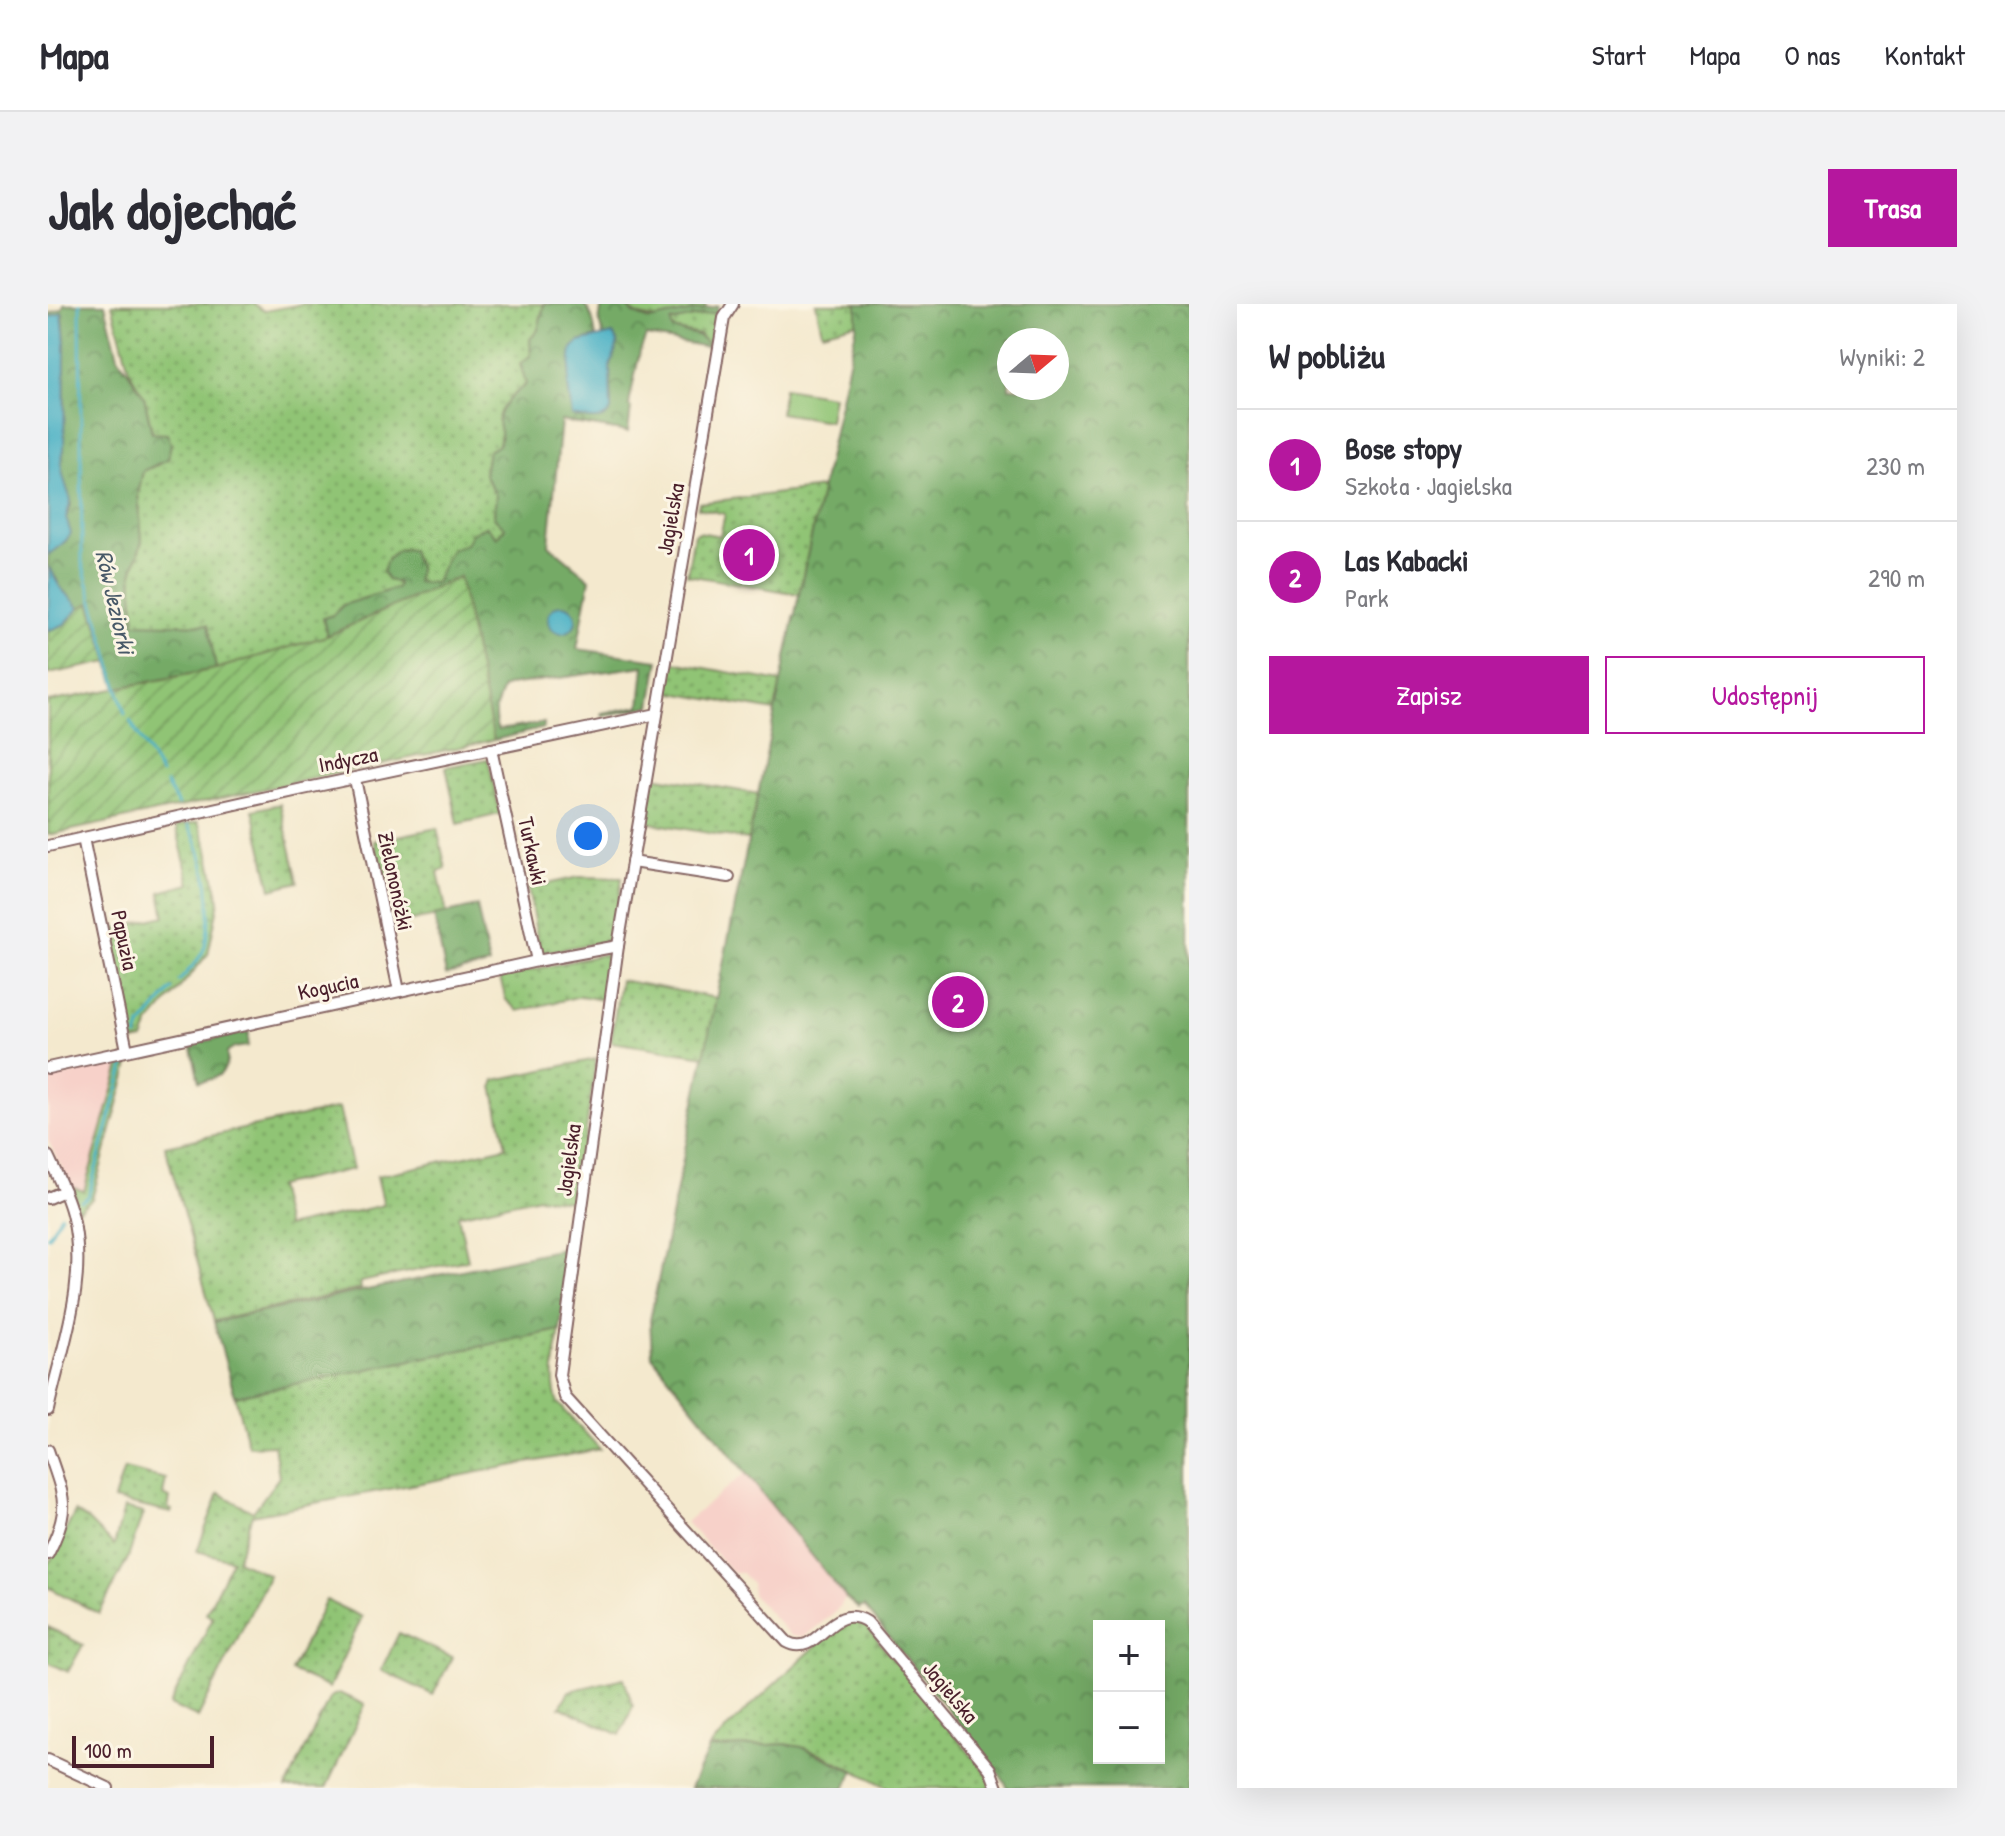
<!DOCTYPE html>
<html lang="pl">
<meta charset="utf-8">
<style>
body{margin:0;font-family:"Patrick Hand",sans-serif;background:#f2f2f3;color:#2b2b33}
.controls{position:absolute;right:24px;bottom:24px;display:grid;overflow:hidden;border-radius:0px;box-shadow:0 8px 32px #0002}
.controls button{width:72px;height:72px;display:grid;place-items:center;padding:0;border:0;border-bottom:2px solid #e1e1e2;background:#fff;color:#2b2b33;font:40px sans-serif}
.compass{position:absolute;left:949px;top:24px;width:72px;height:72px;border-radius:50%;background:#fff;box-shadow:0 8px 32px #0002;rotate:71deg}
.scale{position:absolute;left:24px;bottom:20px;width:142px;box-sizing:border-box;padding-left:8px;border:4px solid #4a1f2b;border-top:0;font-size:22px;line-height:28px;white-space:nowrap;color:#4a1f2b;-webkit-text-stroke:6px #fcf5e5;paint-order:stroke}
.you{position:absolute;left:540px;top:532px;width:28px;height:28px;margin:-20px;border:6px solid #fff;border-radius:50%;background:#1a73e8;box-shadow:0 0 0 12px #1a73e833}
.badge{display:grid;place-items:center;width:52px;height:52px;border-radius:50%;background:#b5179e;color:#fff;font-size:26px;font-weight:700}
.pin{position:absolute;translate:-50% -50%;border:4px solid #fff;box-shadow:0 2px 8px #0006}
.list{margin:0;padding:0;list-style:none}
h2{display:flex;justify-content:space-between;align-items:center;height:104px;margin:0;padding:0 32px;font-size:34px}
h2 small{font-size:26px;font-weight:400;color:#7c7c81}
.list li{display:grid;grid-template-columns:52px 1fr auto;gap:24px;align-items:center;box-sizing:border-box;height:112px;padding:0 32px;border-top:2px solid #e1e1e2}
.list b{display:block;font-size:30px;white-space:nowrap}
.list p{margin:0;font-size:26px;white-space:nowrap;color:#7c7c81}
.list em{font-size:26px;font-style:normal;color:#7c7c81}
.actions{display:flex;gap:16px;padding:24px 32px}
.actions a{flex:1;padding:18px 0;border:2px solid #b5179e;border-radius:0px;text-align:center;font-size:28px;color:#b5179e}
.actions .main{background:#b5179e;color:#fff}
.map{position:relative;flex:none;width:1141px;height:1484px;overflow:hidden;border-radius:0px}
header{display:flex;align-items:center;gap:48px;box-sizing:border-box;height:112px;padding:0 40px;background:#fff;border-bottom:2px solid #e1e1e2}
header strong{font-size:38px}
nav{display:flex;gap:44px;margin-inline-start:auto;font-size:28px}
.intro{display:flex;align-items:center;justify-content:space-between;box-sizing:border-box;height:192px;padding:0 48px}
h1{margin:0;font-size:56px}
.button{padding:20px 36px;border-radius:0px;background:#b5179e;color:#fff;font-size:28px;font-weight:700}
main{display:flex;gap:48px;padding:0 48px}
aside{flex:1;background:#fff;border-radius:0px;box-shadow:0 8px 32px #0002}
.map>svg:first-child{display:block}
</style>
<header>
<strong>Mapa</strong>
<nav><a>Start</a><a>Mapa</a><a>O nas</a><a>Kontakt</a></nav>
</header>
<div class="intro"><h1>Jak dojechać</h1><a class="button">Trasa</a></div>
<main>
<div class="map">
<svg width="1141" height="1484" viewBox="0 0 1141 1484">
<defs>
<pattern id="grass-dots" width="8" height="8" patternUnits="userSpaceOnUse" patternTransform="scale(2)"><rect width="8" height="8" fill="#90c475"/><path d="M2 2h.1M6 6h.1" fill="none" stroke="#789f60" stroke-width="1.8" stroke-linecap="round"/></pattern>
<pattern id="forest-crowns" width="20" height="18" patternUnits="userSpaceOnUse" patternTransform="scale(2)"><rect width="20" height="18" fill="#74aa66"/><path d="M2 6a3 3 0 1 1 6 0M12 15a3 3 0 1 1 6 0" fill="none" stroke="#618a54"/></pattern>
<pattern id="garden-furrows" width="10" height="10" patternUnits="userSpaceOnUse" patternTransform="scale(2)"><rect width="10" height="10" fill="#90c475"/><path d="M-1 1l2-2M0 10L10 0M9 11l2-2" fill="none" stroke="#789f60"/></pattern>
</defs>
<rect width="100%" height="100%" fill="#fcf5e5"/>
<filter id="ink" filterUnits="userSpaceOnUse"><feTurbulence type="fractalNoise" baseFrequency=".0125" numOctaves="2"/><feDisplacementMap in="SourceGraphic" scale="16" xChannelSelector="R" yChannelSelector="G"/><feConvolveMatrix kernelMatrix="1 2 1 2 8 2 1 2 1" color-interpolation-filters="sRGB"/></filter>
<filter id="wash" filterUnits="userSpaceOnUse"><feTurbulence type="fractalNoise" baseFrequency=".006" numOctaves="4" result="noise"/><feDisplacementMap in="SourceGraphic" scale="32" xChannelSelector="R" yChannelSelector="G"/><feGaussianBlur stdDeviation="1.8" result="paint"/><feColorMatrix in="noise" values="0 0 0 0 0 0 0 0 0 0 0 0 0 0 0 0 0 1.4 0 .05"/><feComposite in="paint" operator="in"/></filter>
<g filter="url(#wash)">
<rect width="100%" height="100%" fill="#f4e9ce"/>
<g fill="#f7d1c9">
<path d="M 74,758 L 36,888 L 23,883 L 0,836 L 0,775 Z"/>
<path d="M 697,1169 L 798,1294 L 788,1307 L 756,1333 L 743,1332 L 704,1290 L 703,1279 L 698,1274 L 694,1269 L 685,1269 L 638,1218 Z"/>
</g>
<g fill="url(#grass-dots)" stroke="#6d7250" stroke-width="2">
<path d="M 64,0 L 206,0 L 216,7 L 255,0 L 496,0 L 490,26 L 482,36 C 483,48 484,69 478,81 C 472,90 460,94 455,104 C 449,117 455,127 451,141 L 440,148 L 436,170 L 448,191 L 446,213 L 458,224 L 450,233 L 403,245 L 387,279 L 369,278 L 370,263 L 340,253 L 335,269 L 350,280 L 349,284 L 295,301 L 285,311 L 275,314 L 279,332 L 168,365 L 159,321 L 87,320 L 84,270 L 94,237 L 90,190 L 95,167 L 112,160 L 96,93 L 81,66 Z"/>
<path d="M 578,0 L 597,0 L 596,3 L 612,0 L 657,0 L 658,4 C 631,10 596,26 578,0 Z"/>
<path d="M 768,0 L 809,0 L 809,19 L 774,28 Z"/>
<path d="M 669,8 L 663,43 L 660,43 L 652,31 L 624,25 L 622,22 L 623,18 Z"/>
<path d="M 774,184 L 751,290 L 639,271 L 646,230 L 651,228 L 672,232 L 677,210 L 650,204 L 651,199 Z"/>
<path d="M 625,358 L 733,378 L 727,407 L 620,388 Z"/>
<path d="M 440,455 L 452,510 L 410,520 L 398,463 Z"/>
<path d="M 605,472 L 711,490 L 702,536 L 597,518 Z"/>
<path d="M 232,500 L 250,578 L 223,585 L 205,506 Z"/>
<path d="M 150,518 L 159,541 L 171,597 L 160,650 L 101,720 L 95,736 L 84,738 L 58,619 L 62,616 L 64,625 L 117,612 L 112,588 L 142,580 L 128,522 Z"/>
<path d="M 389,524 L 398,565 L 390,568 L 399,610 L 343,621 L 326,537 Z"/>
<path d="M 531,573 L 574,574 L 565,636 L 492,649 L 480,584 Z"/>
<path d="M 561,649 L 555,696 L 533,692 L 470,707 L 458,696 L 452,674 L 456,672 Z"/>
<path d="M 572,676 L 669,694 L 658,752 L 563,738 Z"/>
<path d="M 83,753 L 44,895 L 30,906 L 23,883 L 36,887 L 74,755 Z"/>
<path d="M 548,755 L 528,898 L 491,893 L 410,911 L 420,956 L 312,978 L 313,985 L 166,1017 L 117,842 L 291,804 L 305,865 L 229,882 L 238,923 L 336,901 L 329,872 L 458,843 L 445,782 L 447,776 Z"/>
<path d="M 512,1026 C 508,1050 501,1076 510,1099 L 552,1145 L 204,1211 L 189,1256 L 221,1271 L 150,1414 L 122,1401 L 165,1313 L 158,1309 L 184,1256 L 149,1247 L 171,1189 L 205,1208 L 231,1173 L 226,1141 L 200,1142 L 187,1092 Z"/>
<path d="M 76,1165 L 118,1175 L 115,1191 L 122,1194 L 120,1205 L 124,1206 L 123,1209 L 66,1196 Z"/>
<path d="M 76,1204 L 95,1209 L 80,1254 L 51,1310 L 0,1283 L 0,1262 L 27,1208 L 41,1217 L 66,1242 Z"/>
<path d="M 278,1296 L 314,1313 L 281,1384 L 243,1367 Z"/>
<path d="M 798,1314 L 818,1322 L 942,1474 L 946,1484 L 841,1484 L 772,1449 L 736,1440 L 661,1445 L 678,1425 Z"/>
<path d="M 0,1323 L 35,1341 L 20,1368 L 0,1358 Z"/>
<path d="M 351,1329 L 404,1353 L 385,1391 L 333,1366 Z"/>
<path d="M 576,1374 L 585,1402 L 572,1431 L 512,1403 L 521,1387 Z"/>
<path d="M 291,1389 L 317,1401 L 278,1484 L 238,1484 L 282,1393 Z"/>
</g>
<g fill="url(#forest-crowns)" stroke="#5f6448" stroke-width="2" fill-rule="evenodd">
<path d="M 16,0 L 57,0 L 70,52 L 96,92 L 104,129 L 119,130 L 123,139 L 120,155 L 95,167 L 90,190 L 94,237 L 84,270 L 87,319 L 160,321 L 168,365 L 69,384 L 42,300 L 31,304 C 26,294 17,291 12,282 C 7,274 8,270 0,264 L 0,251 L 9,241 L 18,237 L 18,214 L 23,201 C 20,178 8,171 16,145 L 17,38 L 15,10 L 0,14 L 0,10 L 14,5 Z"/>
<path d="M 496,0 L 536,0 C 545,10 546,21 548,33 L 531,38 L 563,107 L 562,63 L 570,38 L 565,30 L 555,32 L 551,18 L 554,0 L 578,0 L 584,9 L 601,16 L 670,2 L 669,8 L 623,18 L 624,25 C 638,30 654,27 660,43 L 598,32 L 592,47 L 582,95 L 581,102 L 583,104 L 580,128 L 513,117 L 501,241 L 542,275 L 529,345 L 611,356 L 603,402 L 555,412 L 554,409 L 592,402 L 596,362 L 461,381 L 455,384 C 450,397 443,413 450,426 L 496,419 L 496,424 L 446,436 L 411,273 L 279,332 L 275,314 L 285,311 L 295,301 L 349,284 L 350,279 L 340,276 L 335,269 C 337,255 347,242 363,246 L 370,263 L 369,278 L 387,279 L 403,245 L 418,240 L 424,229 L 438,222 L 449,233 L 457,224 L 446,213 L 448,191 L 436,170 L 440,147 L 451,141 C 455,127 450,126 450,116 C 452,100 467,90 478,80 L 472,60 L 483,51 L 482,35 L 490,26 Z"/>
<path d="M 809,0 L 1141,0 L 1141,1484 L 960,1484 L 949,1466 L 816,1302 L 811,1305 L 798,1294 L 604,1052 L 602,1016 L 751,290 L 809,20 ZM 961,36 L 1009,36 L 1009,84 L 961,84 ZM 1051,1322 L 1111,1322 L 1111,1454 L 1051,1454 Z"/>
<path d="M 429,602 L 441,661 L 398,671 L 386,612 Z"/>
<path d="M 201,728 L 200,742 L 185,744 L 179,749 C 181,768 170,775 151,778 L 143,740 Z"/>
<path d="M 518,944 L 524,946 L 512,1026 L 187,1092 L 166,1018 Z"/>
<path d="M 736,1440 L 754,1443 L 806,1467 L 797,1484 L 642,1484 L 661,1445 Z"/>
</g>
<g fill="url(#garden-furrows)" stroke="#6d7250" stroke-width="2">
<path d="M 411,273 L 446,436 L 0,531 L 0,398 L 168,365 L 279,332 Z"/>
<path d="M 42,299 L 61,358 L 0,370 L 0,327 L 17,320 L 31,304 Z"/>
</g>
<path fill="#90c475" stroke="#6d7250" stroke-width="2" d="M 736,84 L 785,92 L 781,117 L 732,109 Z"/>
<g fill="#45afc4" stroke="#486778" stroke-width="2">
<path d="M 14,9 L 17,38 L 16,145 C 10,164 17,178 23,196 L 18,214 L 23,229 C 20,238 7,245 0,251 L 0,14 Z"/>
<path d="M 565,30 L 570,38 L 562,63 L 563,107 C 555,120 538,114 524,112 L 520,83 L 524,44 L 531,38 Z"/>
<path d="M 1,264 C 7,270 7,275 12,283 C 17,291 26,294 31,304 L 17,320 L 0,327 Z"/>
<circle cx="514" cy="315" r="14"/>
</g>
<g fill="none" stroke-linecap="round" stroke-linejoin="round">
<g stroke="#45afc4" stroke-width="3">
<path d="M 32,0 L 34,259 L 77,410"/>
<path d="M 82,417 L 113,470"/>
<path d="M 118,479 L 130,501"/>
<path d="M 131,677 C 140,667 153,655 157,642 C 166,605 160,555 140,521"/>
<path d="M 89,733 L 92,723 L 124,685"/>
<path d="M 33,897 L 40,893 L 78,756"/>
<path d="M 0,933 L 13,911"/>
</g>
</g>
</g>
<g filter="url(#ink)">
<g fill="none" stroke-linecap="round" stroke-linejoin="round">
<g stroke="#866664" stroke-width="14">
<g id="street">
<path d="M 685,0 L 676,14 L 570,642 L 511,1071 L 517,1093 L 739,1338 C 771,1356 782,1295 819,1318 L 942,1465 L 949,1484"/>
<path d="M 443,445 L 489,657"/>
<path d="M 307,475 L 351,687"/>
<path d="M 35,534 L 79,746"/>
<path d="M 0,542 L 255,485 L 609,410"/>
<path d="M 584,558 L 681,573"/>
<path d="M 0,764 L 489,657 L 570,642"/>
<path d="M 0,852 C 9,871 19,890 24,910 C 41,977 14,1041 0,1106"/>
<path d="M 0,894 L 16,887"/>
<path d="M 0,1146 C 16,1194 24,1203 0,1250"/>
<path d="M 0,1456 L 60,1484"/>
</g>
</g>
<use href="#street" stroke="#fff" stroke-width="10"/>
</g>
</g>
<g text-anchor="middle" stroke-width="6" stroke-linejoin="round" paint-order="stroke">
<g font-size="22" fill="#4a1f2b" stroke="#fcf5e5">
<text transform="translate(622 215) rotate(-80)" y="8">Jagielska</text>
<text transform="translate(300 455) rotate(-11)" y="8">Indycza</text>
<text transform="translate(485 547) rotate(78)" y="8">Turkawki</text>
<text transform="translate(348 577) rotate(78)" y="8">Zielononóżki</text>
<text transform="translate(77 636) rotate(78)" y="8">Papuzia</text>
<text transform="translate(280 682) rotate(-12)" y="8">Kogucia</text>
<text transform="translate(520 856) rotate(-82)" y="8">Jagielska</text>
<text transform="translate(903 1388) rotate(50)" y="8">Jagielska</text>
</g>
<g font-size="24" font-style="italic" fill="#485968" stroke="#fcf5e5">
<text transform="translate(67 298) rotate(77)" y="8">Rów Jeziorki</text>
</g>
</g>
</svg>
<div class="controls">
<button>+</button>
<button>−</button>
</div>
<svg class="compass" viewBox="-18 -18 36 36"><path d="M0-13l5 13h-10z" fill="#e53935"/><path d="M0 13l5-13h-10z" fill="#7c7c81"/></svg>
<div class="scale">100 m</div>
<div class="you"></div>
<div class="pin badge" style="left:701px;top:251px">1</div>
<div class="pin badge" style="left:910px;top:698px">2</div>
</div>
<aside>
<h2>W pobliżu<small>Wyniki: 2</small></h2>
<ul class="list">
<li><span class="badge">1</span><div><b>Bose stopy</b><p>Szkoła · Jagielska</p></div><em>230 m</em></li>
<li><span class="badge">2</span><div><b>Las Kabacki</b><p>Park</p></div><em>290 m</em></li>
</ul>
<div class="actions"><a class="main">Zapisz</a><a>Udostępnij</a></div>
</aside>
</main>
